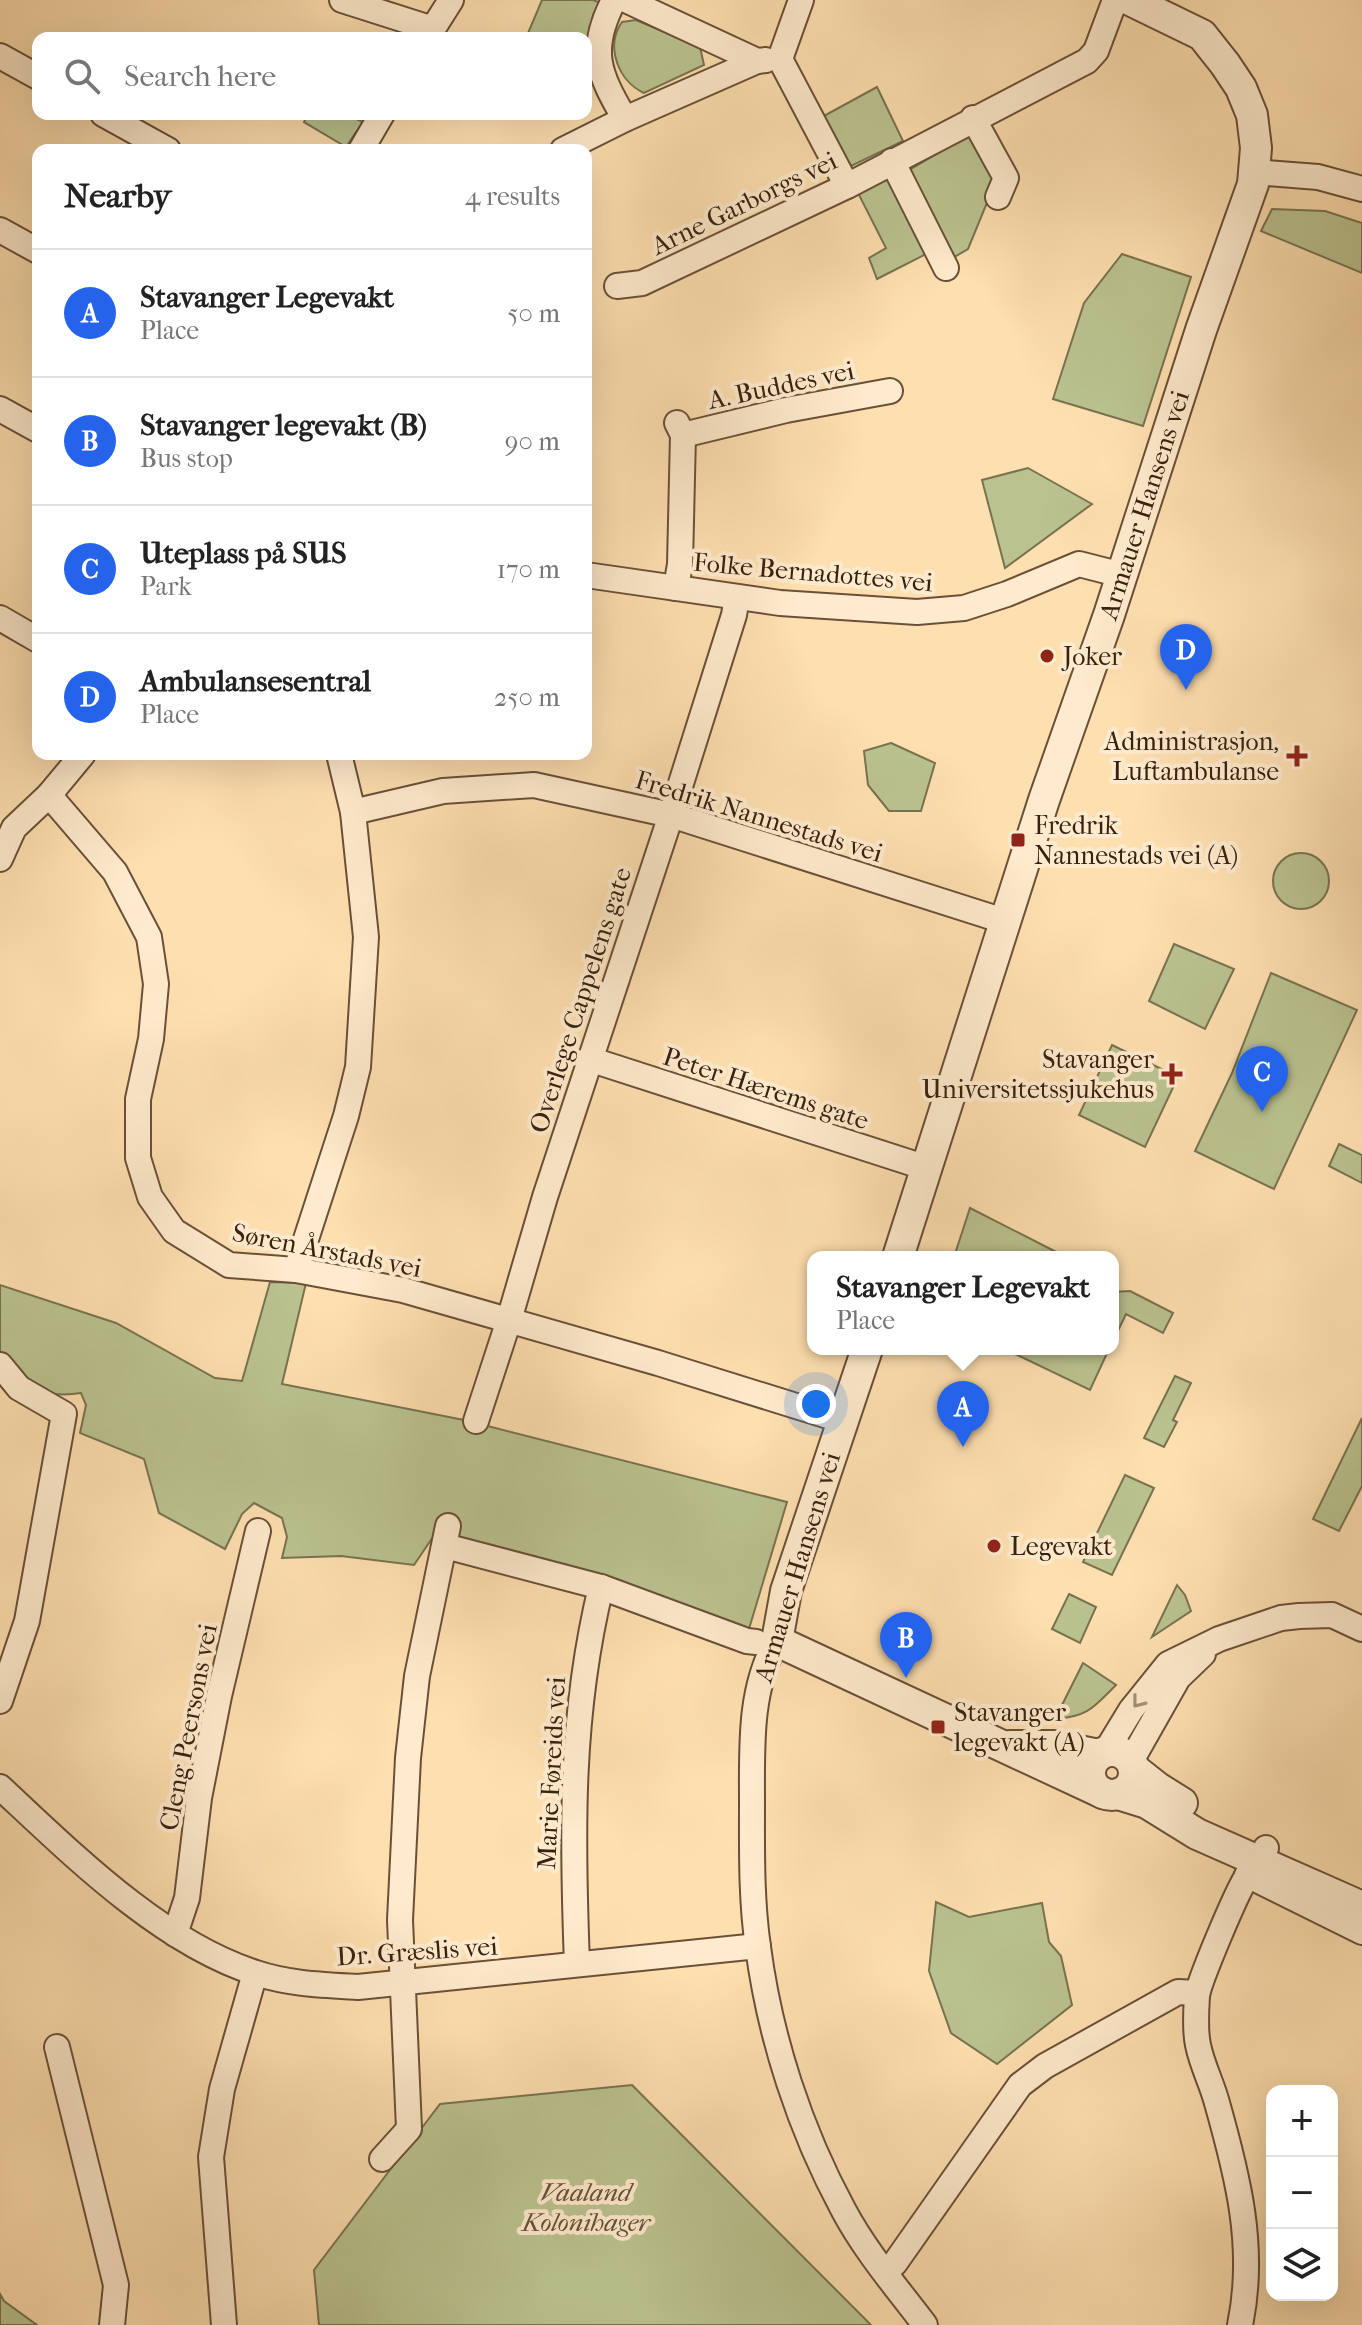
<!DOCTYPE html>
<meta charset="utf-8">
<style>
body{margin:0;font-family:"IM FELL French Canon",serif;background:#f2f2f2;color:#222}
.controls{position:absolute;right:24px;bottom:24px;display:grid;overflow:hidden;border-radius:16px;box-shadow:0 8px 32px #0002}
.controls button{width:72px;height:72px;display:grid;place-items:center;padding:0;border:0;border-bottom:2px solid #e0e0e0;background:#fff;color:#222;font:40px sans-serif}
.you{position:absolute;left:816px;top:1404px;width:28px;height:28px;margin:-20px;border:6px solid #fff;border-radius:50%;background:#1a73e8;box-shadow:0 0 0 12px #1a73e833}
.badge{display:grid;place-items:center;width:52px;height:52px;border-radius:50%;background:#2563eb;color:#fff;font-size:26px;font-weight:700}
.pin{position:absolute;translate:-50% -66px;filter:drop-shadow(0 2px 4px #0008)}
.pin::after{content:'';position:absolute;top:42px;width:28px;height:24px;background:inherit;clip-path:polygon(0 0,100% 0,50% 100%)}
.popup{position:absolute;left:807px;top:1251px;width:312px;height:104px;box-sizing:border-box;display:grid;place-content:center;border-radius:16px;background:#fff;filter:drop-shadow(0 2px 6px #0005);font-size:26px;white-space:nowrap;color:#767676}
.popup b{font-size:30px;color:#222}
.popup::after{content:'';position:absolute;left:50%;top:100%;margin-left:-16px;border:16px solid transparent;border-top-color:#fff}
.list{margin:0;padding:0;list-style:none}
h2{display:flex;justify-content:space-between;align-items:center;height:104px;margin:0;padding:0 32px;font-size:34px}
h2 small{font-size:26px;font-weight:400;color:#767676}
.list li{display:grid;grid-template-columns:52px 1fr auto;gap:24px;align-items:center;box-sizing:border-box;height:128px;padding:0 32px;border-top:2px solid #e0e0e0}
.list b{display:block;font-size:30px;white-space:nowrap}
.list p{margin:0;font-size:26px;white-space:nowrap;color:#767676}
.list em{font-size:26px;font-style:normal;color:#767676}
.icon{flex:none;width:44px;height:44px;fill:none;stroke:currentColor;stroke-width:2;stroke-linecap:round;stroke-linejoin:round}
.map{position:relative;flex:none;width:1362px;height:2325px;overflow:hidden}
.search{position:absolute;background:#fff;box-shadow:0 8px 32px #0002;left:32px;top:32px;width:560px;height:88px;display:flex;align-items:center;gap:20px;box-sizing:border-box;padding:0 28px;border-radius:16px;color:#767676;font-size:30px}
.panel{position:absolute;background:#fff;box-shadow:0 8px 32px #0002;left:32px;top:144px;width:560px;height:616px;border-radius:16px}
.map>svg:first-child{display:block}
</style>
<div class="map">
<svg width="1362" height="2325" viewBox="0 0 1362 2325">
<rect width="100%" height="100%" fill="#fedfb0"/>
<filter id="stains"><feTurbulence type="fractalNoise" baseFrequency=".0025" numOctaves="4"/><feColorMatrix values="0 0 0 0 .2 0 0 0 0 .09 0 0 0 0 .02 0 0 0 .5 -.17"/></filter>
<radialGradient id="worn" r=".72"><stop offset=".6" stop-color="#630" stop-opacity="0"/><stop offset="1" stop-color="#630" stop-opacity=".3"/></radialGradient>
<g fill="#bac390" stroke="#797250" stroke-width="2">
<path d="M 542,0 L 593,0 L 601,3 L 589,59 L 586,59 L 586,38 L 526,38 Z"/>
<path d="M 636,20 L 700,47 L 704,65 L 644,93 C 618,81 605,46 622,22 Z"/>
<path d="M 877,87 L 903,141 L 849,167 L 822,117 Z"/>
<path d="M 308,114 L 345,114 L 363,122 L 346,147 L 304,122 Z"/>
<path d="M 975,131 L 998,176 L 968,249 L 951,259 L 906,172 Z"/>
<path d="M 890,177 L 928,253 L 877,279 L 869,258 L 886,248 L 857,191 Z"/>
<path d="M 1272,209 L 1325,211 L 1362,223 L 1362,273 L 1261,231 Z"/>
<path d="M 1122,254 L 1191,277 L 1143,426 L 1053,399 L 1084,303 Z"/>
<path d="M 1028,468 L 1092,504 L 1005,568 L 982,480 Z"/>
<path d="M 891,743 L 935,763 L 921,811 L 889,811 L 868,785 L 864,751 Z"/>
<circle cx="1301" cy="881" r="28"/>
<path d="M 1174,944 L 1234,969 L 1205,1029 L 1149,1001 Z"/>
<path d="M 1271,973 L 1357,1010 L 1274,1189 L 1195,1151 L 1232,1073 Z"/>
<path d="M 1112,1045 L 1178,1077 L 1145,1147 L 1079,1115 Z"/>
<path d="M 1339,1144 L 1362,1155 L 1362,1183 L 1329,1166 Z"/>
<path d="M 970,1208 L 1066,1257 L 954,1257 Z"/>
<path d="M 270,1282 L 306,1283 L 282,1384 L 464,1420 L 787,1502 L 749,1629 L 606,1578 L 433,1537 L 414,1565 L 341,1556 L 282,1558 L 287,1537 L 282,1518 L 254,1503 L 242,1514 L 225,1549 L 159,1513 L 144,1459 L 80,1433 L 86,1405 L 81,1393 C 36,1400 30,1382 0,1354 L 0,1285 L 116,1323 L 215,1378 L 242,1381 Z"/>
<path d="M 1130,1291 L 1173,1313 L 1163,1333 L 1126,1314 L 1113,1341 L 1113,1292 Z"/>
<path d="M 1005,1349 L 1109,1349 L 1090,1390 Z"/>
<path d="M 1175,1376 L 1191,1383 L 1173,1420 L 1177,1422 L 1164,1447 L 1144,1438 Z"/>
<path d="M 1362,1418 L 1362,1486 L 1339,1531 L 1313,1519 Z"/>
<path d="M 1125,1475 L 1154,1488 L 1112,1575 L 1083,1562 Z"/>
<path d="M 1177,1585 L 1185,1595 L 1191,1611 L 1152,1637 Z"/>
<path d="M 1069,1594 L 1096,1607 L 1080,1643 L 1052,1629 Z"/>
<path d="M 1083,1663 L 1116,1685 C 1094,1707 1088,1717 1055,1719 Z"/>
<path d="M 936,1902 L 969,1917 L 1042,1903 L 1049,1942 L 1061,1956 L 1072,2005 L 997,2064 L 951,2033 L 929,1971 Z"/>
<path d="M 632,2085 L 871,2325 L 319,2325 L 314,2270 L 440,2104 Z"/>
<path d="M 0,2294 L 4,2301 L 37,2325 L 0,2325 Z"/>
</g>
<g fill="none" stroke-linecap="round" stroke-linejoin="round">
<g stroke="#6a5038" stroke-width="28">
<g id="minor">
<path d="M 342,0 L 433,29"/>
<path d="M 614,0 C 588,50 598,73 625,119"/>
<path d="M 626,0 L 757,61 L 766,60"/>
<path d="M 801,0 L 780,59 L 847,186"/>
<path d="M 427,38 L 451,0"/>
<path d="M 0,56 L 38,77"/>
<path d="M 103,114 L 168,150"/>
<path d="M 973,118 L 1006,178 L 998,197"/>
<path d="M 361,150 L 382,114"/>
<path d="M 563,150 L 625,119 L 757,61"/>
<path d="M 892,161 L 946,268"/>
<path d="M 1254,172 L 1318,177 L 1362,189"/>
<path d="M 0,230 L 38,251"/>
<path d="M 617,286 L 642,283 L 847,186 L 1087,61 L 1096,51 L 1115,0"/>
<path d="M 0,409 L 38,430"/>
<path d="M 683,435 L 786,410 L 890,391"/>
<path d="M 586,575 L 780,603 L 917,612 L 964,608 L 1007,594 L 1079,564 L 1122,575"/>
<path d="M 676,588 L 680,564 L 683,435 L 677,423"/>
<path d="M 0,618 L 38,640"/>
<path d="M 49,795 L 115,872 L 149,937 L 156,984 L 151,1039 L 138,1099 L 138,1158 L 150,1197 L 174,1231 L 229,1265 L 296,1270 L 403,1290 L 658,1363 L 844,1421"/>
<path d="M 353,812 L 443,791 L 534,785 L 671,815 L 1004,921"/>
<path d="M 0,859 L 14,828 L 49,795 L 83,754"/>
<path d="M 589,1059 L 927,1168"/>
<path d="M 296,1270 L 346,1116 L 358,1067 L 366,937 L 353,812 L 339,754"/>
<path d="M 0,1365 L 19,1388 L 64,1414 L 27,1621 L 0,1701"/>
<path d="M 476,1421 L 509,1320 L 545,1197 L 671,815 L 734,615 L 737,597"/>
<path d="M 445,1546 L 601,1587 L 747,1641 L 756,1642"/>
<path d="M 777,1641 C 749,1688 752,1748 752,1801 C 752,1850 751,1899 758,1947 C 770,2038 800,2130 844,2211 C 866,2252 897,2288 925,2325"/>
<path d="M 1106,1751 L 1131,1710 L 1168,1664 L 1219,1639 L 1281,1618 L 1299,1616 L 1332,1615 L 1362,1629"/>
<path d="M 1131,1761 L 1178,1678 L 1203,1654"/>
<path d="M 0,1787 C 72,1854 161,1943 256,1973 C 289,1984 323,1985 358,1987 L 758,1946"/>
<path d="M 1247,1875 L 1362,1932"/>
<path d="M 175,1934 L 187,1898 L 199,1798 L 219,1696 L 258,1531"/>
<path d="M 577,1964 C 572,1833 570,1715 601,1587"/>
<path d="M 57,2047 L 116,2285 L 112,2325"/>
<path d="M 382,2159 L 409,2129 L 400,1920 L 408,1758 L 417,1676 L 448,1526"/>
<path d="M 885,2272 L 895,2263 L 1020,2085 L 1045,2066 L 1178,1992 L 1197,1993"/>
<path d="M 224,2325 L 211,2157 L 222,2089 L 255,1973"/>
<path d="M 1240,2325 C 1256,2248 1238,2177 1217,2103 C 1212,2084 1202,2065 1198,2045 C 1195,2031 1196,2011 1197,1996 C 1199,1981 1236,1894 1246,1878 C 1253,1867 1261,1861 1266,1848"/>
</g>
</g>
<g stroke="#6a5038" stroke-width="34">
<g id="tertiary">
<path d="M 898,1257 L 1044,800 L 1109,615 L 1201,330 L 1253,184 L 1256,148 L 1252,115 L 1241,88 L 1225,64 L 1202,35 L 1130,0"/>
<path d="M 867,1349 L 786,1591 L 777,1641 L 1103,1793"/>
<path d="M 1010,1746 L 1054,1746 L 1099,1755"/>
<circle cx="1112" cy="1773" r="22"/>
<path d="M 1134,1769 L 1158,1788 L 1182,1803"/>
<path d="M 1118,1794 L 1147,1803 L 1197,1834 L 1362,1907"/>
</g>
</g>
<use href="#minor" stroke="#feeacc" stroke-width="24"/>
<use href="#tertiary" stroke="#feeacc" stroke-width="30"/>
</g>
<defs><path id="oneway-chevron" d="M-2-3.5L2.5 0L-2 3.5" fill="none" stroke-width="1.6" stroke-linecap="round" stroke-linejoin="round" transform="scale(2)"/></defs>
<use stroke="#a59077" href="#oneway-chevron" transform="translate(1138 1702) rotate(128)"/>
<g fill="#8f2418" stroke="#feeacc" stroke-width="3">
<circle cx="1047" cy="656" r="8"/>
<path d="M1293 744h8v8h8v8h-8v8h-8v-8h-8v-8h8z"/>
<rect x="1010" y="832" width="16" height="16" rx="4"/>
<path d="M1168 1062h8v8h8v8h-8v8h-8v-8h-8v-8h8z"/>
<circle cx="994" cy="1546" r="8"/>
<rect x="930" y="1719" width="16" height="16" rx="4"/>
</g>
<g text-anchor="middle" stroke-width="8" stroke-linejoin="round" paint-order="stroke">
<g font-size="26" fill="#382110" stroke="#feeacc">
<text transform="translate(744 203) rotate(-26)" y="9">Arne Garborgs vei</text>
<text transform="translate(781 385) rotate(-12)" y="9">A. Buddes vei</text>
<text transform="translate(1144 505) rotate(-72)" y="9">Armauer Hansens vei</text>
<text transform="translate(813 572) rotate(5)" y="9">Folke Bernadottes vei</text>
<text transform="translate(759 816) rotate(17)" y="9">Fredrik Nannestads vei</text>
<text transform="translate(580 1000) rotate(-72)" y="9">Overlege Cappelens gate</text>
<text transform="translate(766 1088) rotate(18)" y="9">Peter Hærems gate</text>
<text transform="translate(327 1250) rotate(11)" y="9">Søren Årstads vei</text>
<text transform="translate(797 1567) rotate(-73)" y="9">Armauer Hansens vei</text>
<text transform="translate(188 1727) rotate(-79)" y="9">Cleng Peersons vei</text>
<text transform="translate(551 1773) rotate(-87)" y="9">Marie Føreids vei</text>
<text transform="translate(417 1951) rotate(-4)" y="9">Dr. Græslis vei</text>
</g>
<g font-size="26" fill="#382110" stroke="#feeacc" text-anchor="start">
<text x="1063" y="665">Joker</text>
<text x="1279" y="750" text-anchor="end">Administrasjon,<tspan x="1279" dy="30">Luftambulanse</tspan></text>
<text x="1034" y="834">Fredrik<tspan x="1034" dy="30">Nannestads vei (A)</tspan></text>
<text x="1154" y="1068" text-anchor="end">Stavanger<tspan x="1154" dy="30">Universitetssjukehus</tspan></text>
<text x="1010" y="1555">Legevakt</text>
<text x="954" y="1721">Stavanger<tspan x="954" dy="30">legevakt (A)</tspan></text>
</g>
<g font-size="26" font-style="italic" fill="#5f5236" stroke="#feeacc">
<text x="586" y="2201">Vaaland<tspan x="586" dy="30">Kolonihager</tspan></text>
</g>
</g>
<rect width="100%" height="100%" filter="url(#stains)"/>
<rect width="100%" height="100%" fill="url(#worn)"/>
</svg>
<div class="controls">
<button>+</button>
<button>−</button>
<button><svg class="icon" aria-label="layers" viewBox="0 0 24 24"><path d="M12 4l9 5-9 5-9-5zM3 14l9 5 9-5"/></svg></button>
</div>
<div class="you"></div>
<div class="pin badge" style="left:963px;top:1447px">A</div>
<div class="popup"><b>Stavanger Legevakt</b>Place</div>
<div class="pin badge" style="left:906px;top:1678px">B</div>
<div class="pin badge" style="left:1262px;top:1112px">C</div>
<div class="pin badge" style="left:1186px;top:690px">D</div>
<div class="search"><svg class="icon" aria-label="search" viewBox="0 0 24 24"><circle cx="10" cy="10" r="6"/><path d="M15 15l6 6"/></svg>Search here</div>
<section class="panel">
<h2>Nearby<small>4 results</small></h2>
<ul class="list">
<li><span class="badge">A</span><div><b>Stavanger Legevakt</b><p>Place</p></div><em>50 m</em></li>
<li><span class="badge">B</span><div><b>Stavanger legevakt (B)</b><p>Bus stop</p></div><em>90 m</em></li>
<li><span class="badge">C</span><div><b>Uteplass på SUS</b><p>Park</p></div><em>170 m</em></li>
<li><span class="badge">D</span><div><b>Ambulansesentral</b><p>Place</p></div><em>250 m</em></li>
</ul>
</section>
</div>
